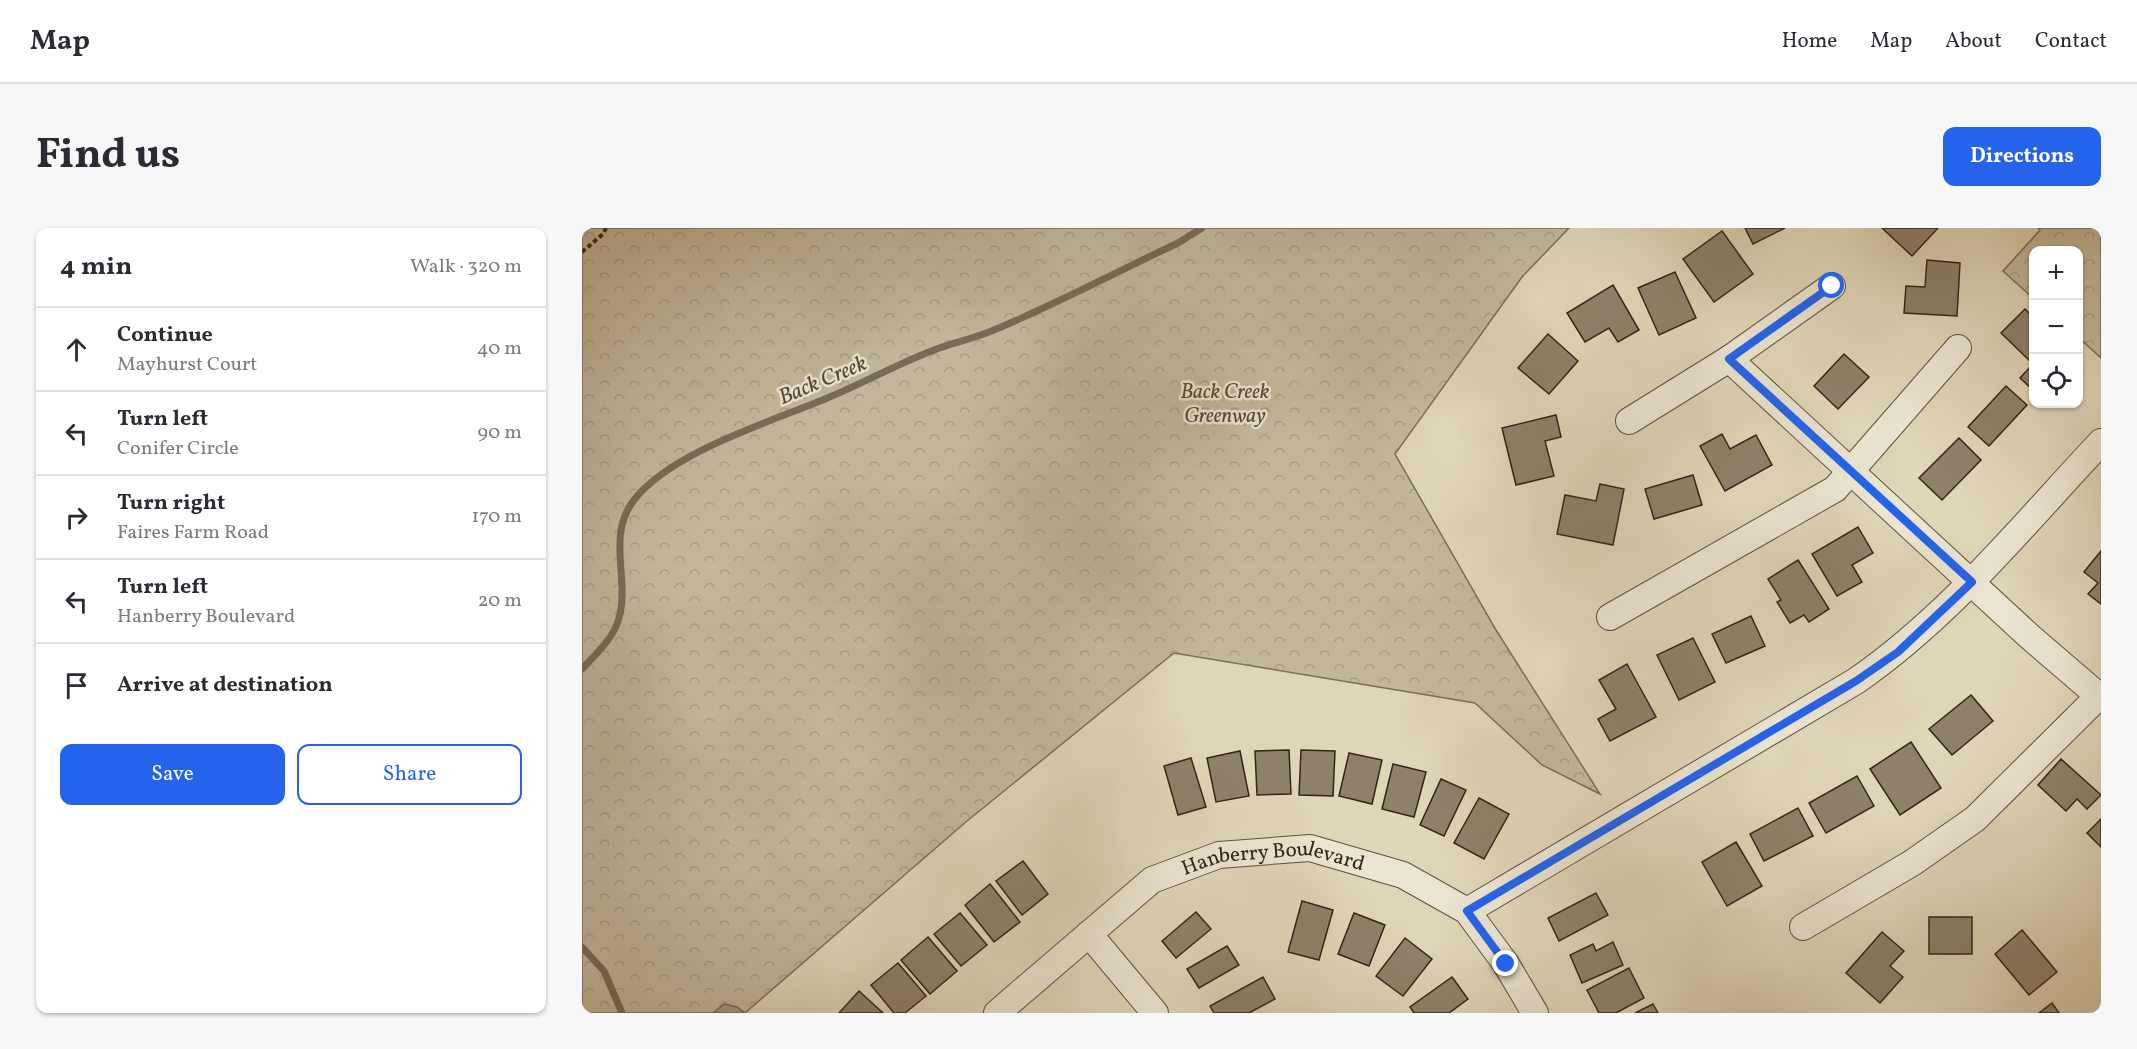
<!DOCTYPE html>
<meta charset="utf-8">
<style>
body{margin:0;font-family:Vollkorn,serif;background:#f7f7f7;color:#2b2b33}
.controls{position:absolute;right:18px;top:18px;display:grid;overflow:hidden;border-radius:12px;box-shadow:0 2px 4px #0004}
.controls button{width:54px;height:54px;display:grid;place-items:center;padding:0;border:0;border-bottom:2px solid #e1e1e2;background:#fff;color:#2b2b33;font:30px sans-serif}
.stop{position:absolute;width:18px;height:18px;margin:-14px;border:4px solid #2563eb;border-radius:50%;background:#fff}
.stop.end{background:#2563eb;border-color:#fff;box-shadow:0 2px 6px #0008}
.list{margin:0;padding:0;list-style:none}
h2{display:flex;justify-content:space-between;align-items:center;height:78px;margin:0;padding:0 24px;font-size:26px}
h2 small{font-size:20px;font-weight:400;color:#7c7c81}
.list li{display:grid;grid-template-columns:39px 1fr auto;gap:18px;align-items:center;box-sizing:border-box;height:84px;padding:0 24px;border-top:2px solid #e1e1e2}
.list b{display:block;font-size:22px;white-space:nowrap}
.list p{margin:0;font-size:20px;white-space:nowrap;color:#7c7c81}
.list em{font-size:20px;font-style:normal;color:#7c7c81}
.actions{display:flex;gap:12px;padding:18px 24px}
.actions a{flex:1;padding:14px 0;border:2px solid #2563eb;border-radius:12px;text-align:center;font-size:21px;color:#2563eb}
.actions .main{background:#2563eb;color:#fff}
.icon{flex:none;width:33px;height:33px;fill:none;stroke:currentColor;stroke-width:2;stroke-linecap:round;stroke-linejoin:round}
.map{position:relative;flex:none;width:1519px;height:785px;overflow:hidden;border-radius:12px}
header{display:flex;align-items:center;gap:36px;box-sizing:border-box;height:84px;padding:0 30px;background:#fff;border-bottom:2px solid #e1e1e2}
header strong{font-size:28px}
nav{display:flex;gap:33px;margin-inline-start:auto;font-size:21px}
.intro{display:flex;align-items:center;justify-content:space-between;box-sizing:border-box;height:144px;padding:0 36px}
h1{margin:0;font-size:42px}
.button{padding:15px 27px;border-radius:12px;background:#2563eb;color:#fff;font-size:21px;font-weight:700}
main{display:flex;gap:36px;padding:0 36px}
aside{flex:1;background:#fff;border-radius:12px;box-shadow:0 2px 4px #0004}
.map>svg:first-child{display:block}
</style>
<header>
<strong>Map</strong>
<nav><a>Home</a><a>Map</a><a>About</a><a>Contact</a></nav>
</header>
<div class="intro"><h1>Find us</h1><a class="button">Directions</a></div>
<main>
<aside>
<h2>4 min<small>Walk · 320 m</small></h2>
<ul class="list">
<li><svg class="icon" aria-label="ahead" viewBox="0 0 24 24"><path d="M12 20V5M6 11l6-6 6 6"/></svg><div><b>Continue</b><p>Mayhurst Court</p></div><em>40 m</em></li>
<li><svg class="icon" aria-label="left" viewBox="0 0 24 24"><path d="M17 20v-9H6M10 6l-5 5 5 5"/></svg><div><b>Turn left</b><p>Conifer Circle</p></div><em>90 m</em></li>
<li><svg class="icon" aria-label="right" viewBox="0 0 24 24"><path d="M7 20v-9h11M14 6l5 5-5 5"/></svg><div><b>Turn right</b><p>Faires Farm Road</p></div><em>170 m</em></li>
<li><svg class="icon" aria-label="left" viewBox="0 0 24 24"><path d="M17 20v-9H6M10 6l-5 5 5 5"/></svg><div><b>Turn left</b><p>Hanberry Boulevard</p></div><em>20 m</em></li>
<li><svg class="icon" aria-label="arrive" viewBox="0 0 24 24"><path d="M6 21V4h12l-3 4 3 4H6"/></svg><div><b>Arrive at destination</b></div></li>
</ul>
<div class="actions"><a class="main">Save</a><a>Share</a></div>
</aside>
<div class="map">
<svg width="1519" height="785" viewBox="0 0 1519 785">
<defs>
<pattern id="forest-crowns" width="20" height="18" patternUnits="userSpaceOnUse" patternTransform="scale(1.5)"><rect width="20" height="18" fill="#c2b79c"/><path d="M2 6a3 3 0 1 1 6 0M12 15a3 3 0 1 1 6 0" fill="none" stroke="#a79d86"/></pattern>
<pattern id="water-ripples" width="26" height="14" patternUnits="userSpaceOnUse" patternTransform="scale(1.5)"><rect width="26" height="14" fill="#a59981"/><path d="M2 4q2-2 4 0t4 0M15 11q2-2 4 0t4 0" fill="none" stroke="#877d69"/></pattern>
</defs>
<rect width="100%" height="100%" fill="#dfd5b7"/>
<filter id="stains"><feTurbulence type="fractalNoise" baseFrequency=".00333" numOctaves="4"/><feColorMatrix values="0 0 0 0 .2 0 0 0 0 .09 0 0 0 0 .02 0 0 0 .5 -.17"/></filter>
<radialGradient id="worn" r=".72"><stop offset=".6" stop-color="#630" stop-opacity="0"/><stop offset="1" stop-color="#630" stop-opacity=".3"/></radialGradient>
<g fill="url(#forest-crowns)" stroke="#7c6e5a" stroke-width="1.5">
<path d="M 0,0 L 987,0 L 940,49 L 813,226 L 914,402 L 1018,566 L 960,537 L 893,475 L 592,425 L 385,593 L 163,785 L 0,785 Z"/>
<path d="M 1456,0 L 1519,0 L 1519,130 L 1497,110 L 1496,22 L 1452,22 L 1451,70 L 1421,43 L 1458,2 Z"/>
</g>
<path fill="url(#water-ripples)" stroke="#786b57" stroke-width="1.5" d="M 142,776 L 155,779 L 163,785 L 131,785 Z"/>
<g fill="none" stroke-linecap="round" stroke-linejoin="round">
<g stroke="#786b57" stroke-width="7">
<path d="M 0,441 C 13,427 32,410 37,390 C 48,350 24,308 52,272 C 89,224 188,194 243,171 C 278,157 311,138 347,124 C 366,116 387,112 407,104 C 471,78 534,44 596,15 L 620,0"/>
<path d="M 0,719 L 22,743 L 40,785"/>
</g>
</g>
<g fill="#8d816a" stroke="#352517" stroke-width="1.5">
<path d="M 1163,0 L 1203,0 L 1171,16 Z"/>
<path d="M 1300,0 L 1356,0 L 1330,28 Z"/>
<path d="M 1140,3 L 1171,46 L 1132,74 L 1101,31 Z"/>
<path d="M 1345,32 L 1378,35 L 1375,88 L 1322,85 L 1324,58 L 1343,59 Z"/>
<path d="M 1093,44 L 1114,90 L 1077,107 L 1056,60 Z"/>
<path d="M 1031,57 L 1057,102 L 1036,114 L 1027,100 L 1003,114 L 985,85 Z"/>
<path d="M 1443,81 L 1452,90 L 1452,163 L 1438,150 L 1451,136 L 1419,105 Z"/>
<path d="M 966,106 L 996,133 L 967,166 L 936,140 Z"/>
<path d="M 1262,126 L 1287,149 L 1256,181 L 1232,158 Z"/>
<path d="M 1424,158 L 1445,177 L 1407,218 L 1386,199 Z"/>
<path d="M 974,187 L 979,209 L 963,213 L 972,248 L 934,257 L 920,200 Z"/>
<path d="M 1140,206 L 1148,221 L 1174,207 L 1190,237 L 1143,263 L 1118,218 Z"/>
<path d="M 1377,210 L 1399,232 L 1360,272 L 1337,250 Z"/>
<path d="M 1111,247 L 1120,277 L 1072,291 L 1063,261 Z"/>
<path d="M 1018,256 L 1042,261 L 1031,317 L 975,306 L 983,267 L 1014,273 Z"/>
<path d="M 1276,299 L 1291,325 L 1270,337 L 1280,354 L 1255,368 L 1230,326 Z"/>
<path d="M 1519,323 L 1519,376 L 1506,366 L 1516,355 L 1502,344 Z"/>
<path d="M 1216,332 L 1247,381 L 1227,394 L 1222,387 L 1208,395 L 1195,374 L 1199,372 L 1186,351 Z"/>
<path d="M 1169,388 L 1183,418 L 1144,435 L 1130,406 Z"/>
<path d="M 1111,410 L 1133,454 L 1097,472 L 1075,427 Z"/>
<path d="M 1045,436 L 1074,489 L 1028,513 L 1016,491 L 1034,481 L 1017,452 Z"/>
<path d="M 1389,467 L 1411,493 L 1370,527 L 1347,501 Z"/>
<path d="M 1329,514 L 1359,560 L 1318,587 L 1288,541 Z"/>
<path d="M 707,522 L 709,566 L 675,567 L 673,523 Z"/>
<path d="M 719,522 L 753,523 L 751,568 L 717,567 Z"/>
<path d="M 658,523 L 667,568 L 634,574 L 625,530 Z"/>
<path d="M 767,525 L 800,532 L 790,576 L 757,568 Z"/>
<path d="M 609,530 L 624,579 L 596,587 L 582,538 Z"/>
<path d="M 1479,531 L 1519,567 L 1505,581 L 1495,571 L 1484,583 L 1456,557 Z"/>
<path d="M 811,536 L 844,544 L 832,589 L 800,581 Z"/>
<path d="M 1275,548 L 1292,578 L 1244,605 L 1227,575 Z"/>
<path d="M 859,551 L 884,562 L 862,608 L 838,597 Z"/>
<path d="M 897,570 L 927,586 L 902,631 L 872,615 Z"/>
<path d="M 1216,580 L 1231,608 L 1182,633 L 1168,606 Z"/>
<path d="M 1519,591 L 1519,619 L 1505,605 Z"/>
<path d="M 1154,614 L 1180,658 L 1145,678 L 1120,634 Z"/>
<path d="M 441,633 L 466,666 L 440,687 L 414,653 Z"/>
<path d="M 408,656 L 438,694 L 412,714 L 383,677 Z"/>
<path d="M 1014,665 L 1026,687 L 977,713 L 966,690 Z"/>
<path d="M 720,673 L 751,682 L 737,732 L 706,724 Z"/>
<path d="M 614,684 L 629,701 L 594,730 L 580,713 Z"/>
<path d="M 378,685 L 405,717 L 379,738 L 352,706 Z"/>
<path d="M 772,685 L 803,697 L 787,738 L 756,726 Z"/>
<rect x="1347" y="689" width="43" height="37"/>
<path d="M 1440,702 L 1475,744 L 1447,767 L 1413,726 Z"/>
<path d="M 1300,704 L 1322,723 L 1308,738 L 1321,749 L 1298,775 L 1264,745 Z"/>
<path d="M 346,709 L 375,743 L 348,766 L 319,732 Z"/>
<path d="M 823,710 L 850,731 L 821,768 L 794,748 Z"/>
<path d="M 1031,714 L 1041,737 L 1000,755 L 988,727 L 1011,716 L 1014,723 Z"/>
<path d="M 645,718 L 657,737 L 617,760 L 605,741 Z"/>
<path d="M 316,735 L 344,768 L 323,785 L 312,785 L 289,757 Z"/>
<path d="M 1047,740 L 1062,770 L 1034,785 L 1017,785 L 1005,762 Z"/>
<path d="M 681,749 L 693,771 L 667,785 L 632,785 L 628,778 Z"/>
<path d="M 870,749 L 886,771 L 867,785 L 832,785 L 828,779 Z"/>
<path d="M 277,763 L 301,785 L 257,785 Z"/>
<path d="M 1470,775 L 1477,785 L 1457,785 Z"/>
<path d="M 1071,776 L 1076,785 L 1053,785 Z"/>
</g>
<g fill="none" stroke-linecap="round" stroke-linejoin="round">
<g stroke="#60513f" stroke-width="28">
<g id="minor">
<path d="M 1147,131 L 1447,408 L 1519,470"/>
<path d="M 1047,193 L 1147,131 L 1250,58"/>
<path d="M 1028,389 L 1253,261 L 1376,120"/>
<path d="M 885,683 L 1274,453 C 1369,387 1441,297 1519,214"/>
<path d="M 1221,699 L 1330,635 L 1393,591 L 1517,468"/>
<path d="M 507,706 L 573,785"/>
<path id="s1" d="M 415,785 L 570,652 L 637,627 L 728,620 L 821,647 L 885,683 L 924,736 L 953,785"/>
</g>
</g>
<path stroke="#352517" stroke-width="4" stroke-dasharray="4.5 3" stroke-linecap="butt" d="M 0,24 L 21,6 L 24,0"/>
<use href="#minor" stroke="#eae4d0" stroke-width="26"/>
</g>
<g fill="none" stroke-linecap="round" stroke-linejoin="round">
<path stroke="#2563eb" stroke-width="8" d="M 924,736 L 885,683 L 1274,453 L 1316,424 L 1390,354 L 1147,131 L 1250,58"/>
</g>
<g text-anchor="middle" stroke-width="5" stroke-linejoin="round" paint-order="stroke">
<g font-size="21" font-style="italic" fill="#584a38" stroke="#eae4d0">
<text x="643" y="170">Back Creek<tspan x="643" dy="24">Greenway</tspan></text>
</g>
<g font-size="21" fill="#352517" stroke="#eae4d0">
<text dy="7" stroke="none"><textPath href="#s1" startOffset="330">Hanberry Boulevard</textPath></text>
</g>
<g font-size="22" font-style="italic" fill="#574837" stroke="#eae4d0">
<text transform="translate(240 151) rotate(-23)" y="8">Back Creek</text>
</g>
</g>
<rect width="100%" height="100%" filter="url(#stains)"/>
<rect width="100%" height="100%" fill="url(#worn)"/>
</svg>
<div class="controls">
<button>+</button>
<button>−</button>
<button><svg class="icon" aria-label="locate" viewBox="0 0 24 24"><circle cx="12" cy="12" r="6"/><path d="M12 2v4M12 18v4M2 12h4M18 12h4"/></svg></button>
</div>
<div class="stop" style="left:1250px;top:58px"></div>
<div class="stop end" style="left:924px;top:736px"></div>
</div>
</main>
